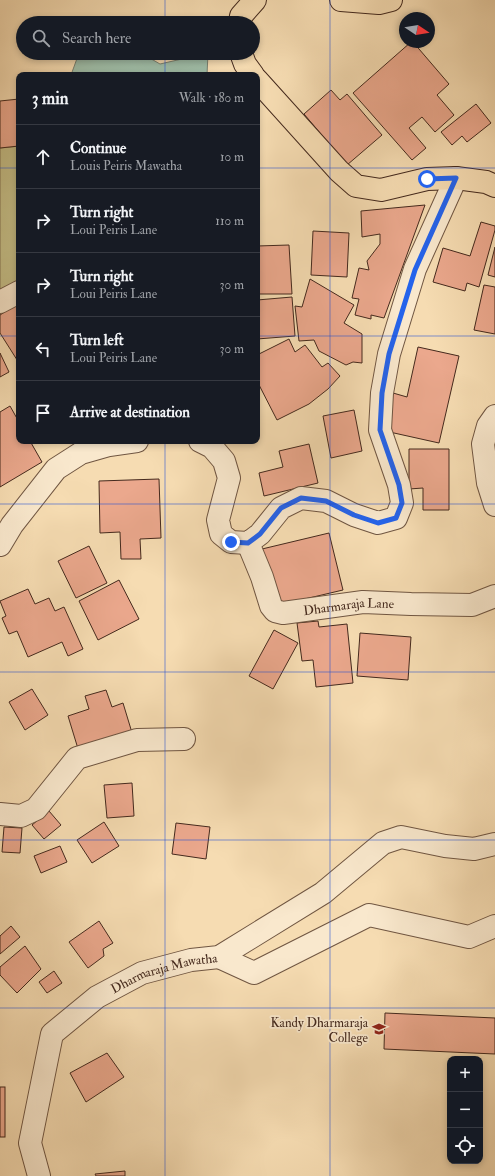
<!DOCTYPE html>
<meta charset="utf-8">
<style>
body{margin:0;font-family:"IM FELL Double Pica",serif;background:#20242c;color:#f1f3f6}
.controls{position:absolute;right:12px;bottom:12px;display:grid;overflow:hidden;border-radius:8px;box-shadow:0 2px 6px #0003}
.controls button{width:36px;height:36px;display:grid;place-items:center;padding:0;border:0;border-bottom:1px solid #363941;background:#171b24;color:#f1f3f6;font:20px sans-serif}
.compass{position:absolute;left:399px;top:12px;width:36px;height:36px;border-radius:50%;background:#171b24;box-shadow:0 2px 6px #0003;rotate:102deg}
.stop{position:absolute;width:12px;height:12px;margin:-9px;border:3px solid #2563eb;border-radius:50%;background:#fff}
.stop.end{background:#2563eb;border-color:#fff;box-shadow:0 1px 4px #0008}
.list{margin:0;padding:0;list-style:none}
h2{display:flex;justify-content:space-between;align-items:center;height:52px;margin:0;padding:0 16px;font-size:17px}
h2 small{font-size:13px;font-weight:400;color:#9ea1a6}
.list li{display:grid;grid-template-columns:26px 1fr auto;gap:12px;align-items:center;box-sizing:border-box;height:64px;padding:0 16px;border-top:1px solid #363941}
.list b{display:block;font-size:15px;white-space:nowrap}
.list p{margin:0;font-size:13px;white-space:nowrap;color:#9ea1a6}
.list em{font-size:13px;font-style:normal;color:#9ea1a6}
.icon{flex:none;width:22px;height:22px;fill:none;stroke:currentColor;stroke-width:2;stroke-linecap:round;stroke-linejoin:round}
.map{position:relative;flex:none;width:495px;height:1176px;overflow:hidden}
.search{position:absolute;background:#171b24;box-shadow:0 2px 6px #0003;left:16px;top:16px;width:244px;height:44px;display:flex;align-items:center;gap:10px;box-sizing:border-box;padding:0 14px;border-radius:22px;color:#9ea1a6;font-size:15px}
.panel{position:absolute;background:#171b24;box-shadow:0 2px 6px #0003;left:16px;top:72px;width:244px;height:372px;border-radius:8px}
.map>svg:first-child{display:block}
</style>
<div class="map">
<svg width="495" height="1176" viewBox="0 0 495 1176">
<rect width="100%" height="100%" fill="#f6dcb2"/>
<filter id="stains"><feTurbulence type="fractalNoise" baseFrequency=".005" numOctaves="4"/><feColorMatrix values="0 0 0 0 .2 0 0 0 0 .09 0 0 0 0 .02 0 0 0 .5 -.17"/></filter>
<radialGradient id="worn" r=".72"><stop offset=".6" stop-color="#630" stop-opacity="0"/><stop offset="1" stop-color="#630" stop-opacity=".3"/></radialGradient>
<path fill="#c4be87" stroke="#847452" d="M 19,146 L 19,284 L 0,291 L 0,148 Z"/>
<path fill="#9ebca7" stroke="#7a8170" d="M 79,53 L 141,53 L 160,64 L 208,53 L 207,75 L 71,75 Z"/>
<g fill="#eba88d" stroke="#44291d">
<path d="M 411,42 L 413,42 L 449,84 L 437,95 L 454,115 L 435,132 L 422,117 L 409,128 L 426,148 L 412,160 L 353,93 Z"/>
<path d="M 331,90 L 340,100 L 347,94 L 382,135 L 347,165 L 304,114 Z"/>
<path d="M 19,99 L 19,146 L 0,148 L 0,101 Z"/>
<path d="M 476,104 L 491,123 L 467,142 L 462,136 L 452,145 L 441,132 Z"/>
<path d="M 425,205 L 384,318 L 371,315 L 371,319 L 355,315 L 359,299 L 352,298 L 359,268 L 369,270 L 367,261 L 380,244 L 380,234 L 362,237 L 361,211 Z"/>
<path d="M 481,222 L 495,226 L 495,230 L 479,287 L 467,283 L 465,291 L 433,282 L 443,248 L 470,256 Z"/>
<path d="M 313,231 L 349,233 L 347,277 L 311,275 Z"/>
<path d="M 289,245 L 292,294 L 257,294 L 257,246 Z"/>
<path d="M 495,247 L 495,277 L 488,275 Z"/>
<path d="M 310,279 L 354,305 L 344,323 L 362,334 L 362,363 L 353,362 L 346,365 L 319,351 L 314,340 L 299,341 L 295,306 L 302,307 Z"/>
<path d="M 484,285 L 495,287 L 495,334 L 474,330 Z"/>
<path d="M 292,297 L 295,336 L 257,339 L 257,300 Z"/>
<path d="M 19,303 L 19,363 L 0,333 L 0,315 Z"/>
<path d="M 289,339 L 295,352 L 305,345 L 322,367 L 328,363 L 340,376 L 328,389 L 309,404 L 277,420 L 257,381 L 257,355 Z"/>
<path d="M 418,347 L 459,356 L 439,443 L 385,431 L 393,393 L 407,397 Z"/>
<path d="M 0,353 L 9,372 L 0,377 Z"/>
<path d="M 10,406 L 19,422 L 19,441 L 30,441 L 42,462 L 0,487 L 0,412 Z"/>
<path d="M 354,410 L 362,451 L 331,458 L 323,416 Z"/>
<path d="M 309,444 L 318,483 L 264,496 L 259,473 L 283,467 L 279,451 Z"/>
<path d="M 409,449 L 449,449 L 449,510 L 423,510 L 423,488 L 409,489 Z"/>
<path d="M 159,479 L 161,538 L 140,539 L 141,559 L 121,559 L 120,532 L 100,533 L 99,481 Z"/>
<path d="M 329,533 L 343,590 L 275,606 L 262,549 Z"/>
<path d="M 89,546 L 107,583 L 76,598 L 58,561 Z"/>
<path d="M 119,580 L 139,619 L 98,640 L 79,601 Z"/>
<path d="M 28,589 L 35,604 L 49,598 L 55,611 L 64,607 L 83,649 L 68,656 L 62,642 L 28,657 L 17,631 L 9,634 L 2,618 L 6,616 L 0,601 Z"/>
<path d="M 318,621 L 319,627 L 347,624 L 353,683 L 316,687 L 313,660 L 302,661 L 297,623 Z"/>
<path d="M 274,630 L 298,643 L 273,689 L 249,676 Z"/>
<path d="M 360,633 L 411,637 L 408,680 L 357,676 Z"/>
<path d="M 32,689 L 48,715 L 25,730 L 9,702 Z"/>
<path d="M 106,690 L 112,707 L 123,703 L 133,736 L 79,752 L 68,716 L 89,709 L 85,696 Z"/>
<path d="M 132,783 L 134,816 L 107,818 L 104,785 Z"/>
<path d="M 49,811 L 61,825 L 44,839 L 32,825 Z"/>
<path d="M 104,822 L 119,846 L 92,863 L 77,840 Z"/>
<path d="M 176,823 L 210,827 L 206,859 L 172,854 Z"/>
<path d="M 4,827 L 22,828 L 20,853 L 2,852 Z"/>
<path d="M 60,846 L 67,862 L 41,873 L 34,856 Z"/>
<path d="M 99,921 L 113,943 L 103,949 L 104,956 L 88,968 L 69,942 Z"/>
<path d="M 11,926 L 20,937 L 0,954 L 0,936 Z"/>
<path d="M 25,946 L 41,969 L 17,993 L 0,975 L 0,967 Z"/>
<path d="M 54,971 L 62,983 L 47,993 L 39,982 Z"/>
<path d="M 385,1013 L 495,1018 L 495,1054 L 384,1049 Z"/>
<path d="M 107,1053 L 124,1077 L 86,1102 L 70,1073 Z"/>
<rect x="0" y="1087" width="5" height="50"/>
<path d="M 125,1171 L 125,1176 L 96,1176 L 95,1174 Z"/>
</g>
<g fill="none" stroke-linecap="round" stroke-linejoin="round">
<g stroke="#705642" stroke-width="24">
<g id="minor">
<path d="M 0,302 L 19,292"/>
<path d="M 495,416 L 488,426 L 483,444 L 488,483 L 495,505"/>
<path d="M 200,441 L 212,447 L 224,461 L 229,478 L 218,520 L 221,534 L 231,542 L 248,543 L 260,534 L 281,508 L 301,498 L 326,501 L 354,515 L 378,523 L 396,518 L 402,503 L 399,485 L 380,430 L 382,393 L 389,354 L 415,269 L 456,178"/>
<path id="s1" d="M 248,543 L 262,577 L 271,606 L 275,611 L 283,613 L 363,602 L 411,604 L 472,605 L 495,596"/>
<path d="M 0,545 L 12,525 L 56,469 L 81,453 L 109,445 L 137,441"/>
<path d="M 0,814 L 21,816 L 36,809 L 77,758 L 137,740 L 184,739"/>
<path d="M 219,957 L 254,973 L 369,915 L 469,937 L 495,926"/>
<path id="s2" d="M 39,1176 L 30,1143 L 52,1034 L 97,997 L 142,973 L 191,960 L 219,957 L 323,893 L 383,843 L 401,837 L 445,846 L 474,849 L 495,844"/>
</g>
</g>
<g stroke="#44291d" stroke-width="24">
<g id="major">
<path d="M 341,0 L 379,3 L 391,0"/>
<path d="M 240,23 L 241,16 L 255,0"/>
<path d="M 241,53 L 245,64 L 253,75"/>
<path d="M 257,80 L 339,171 L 356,186 L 381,190 L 427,179 L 456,178 L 486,182 L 495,186"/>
</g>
</g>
<use href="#minor" stroke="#f9e8cd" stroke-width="22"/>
<use href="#major" stroke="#f6dcb2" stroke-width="22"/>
</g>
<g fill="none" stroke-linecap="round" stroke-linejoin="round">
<path stroke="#2563eb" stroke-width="5" d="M 231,542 L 248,543 L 260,534 L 281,508 L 301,498 L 326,501 L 354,515 L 378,523 L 396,518 L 402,503 L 399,485 L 380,430 L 382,393 L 389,354 L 415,270 L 456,178 L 427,179"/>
</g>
<path fill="none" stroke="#1d4ed8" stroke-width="1" stroke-opacity="0.55" d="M 165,0 L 165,23M 330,0 L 330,1176M 165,53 L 165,75M 0,168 L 19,168M 257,168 L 495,168M 0,336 L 19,336M 257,336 L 495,336M 165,441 L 165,1176M 0,504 L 495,504M 0,672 L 495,672M 0,840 L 495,840M 0,1008 L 495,1008"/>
<defs>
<g id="school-bare" transform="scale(1.08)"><path d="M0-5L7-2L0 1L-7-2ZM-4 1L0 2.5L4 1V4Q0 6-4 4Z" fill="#8f2418" stroke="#f9e8cd" stroke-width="2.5" paint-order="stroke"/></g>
</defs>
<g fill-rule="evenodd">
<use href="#school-bare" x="379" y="1029"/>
</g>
<g text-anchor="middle" stroke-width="3.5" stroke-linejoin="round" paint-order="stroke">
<g font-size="13" fill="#44291d" stroke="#f9e8cd">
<text dy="5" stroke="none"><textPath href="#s1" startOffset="148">Dharmaraja Lane</textPath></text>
<text dy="5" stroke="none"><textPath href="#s2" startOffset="276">Dharmaraja Mawatha</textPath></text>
</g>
<g font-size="13" fill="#44291d" stroke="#f9e8cd" text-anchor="end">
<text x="368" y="1027">Kandy Dharmaraja<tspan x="368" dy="15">College</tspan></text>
</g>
</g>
<rect width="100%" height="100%" filter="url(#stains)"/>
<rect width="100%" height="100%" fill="url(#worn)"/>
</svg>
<div class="controls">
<button>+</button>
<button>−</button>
<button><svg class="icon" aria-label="locate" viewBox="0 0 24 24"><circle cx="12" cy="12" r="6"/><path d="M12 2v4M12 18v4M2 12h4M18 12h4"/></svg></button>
</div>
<svg class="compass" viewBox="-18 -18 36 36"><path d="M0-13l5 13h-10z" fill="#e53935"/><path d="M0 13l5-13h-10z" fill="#9ea1a6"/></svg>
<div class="stop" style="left:427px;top:179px"></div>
<div class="stop end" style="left:231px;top:542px"></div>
<div class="search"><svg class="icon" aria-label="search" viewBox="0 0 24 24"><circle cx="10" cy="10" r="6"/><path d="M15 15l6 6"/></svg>Search here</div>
<section class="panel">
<h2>3 min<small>Walk · 180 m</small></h2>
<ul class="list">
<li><svg class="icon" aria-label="ahead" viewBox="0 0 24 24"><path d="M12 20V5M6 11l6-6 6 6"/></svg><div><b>Continue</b><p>Louis Peiris Mawatha</p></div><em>10 m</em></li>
<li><svg class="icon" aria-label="right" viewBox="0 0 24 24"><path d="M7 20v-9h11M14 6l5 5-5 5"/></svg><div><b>Turn right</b><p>Loui Peiris Lane</p></div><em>110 m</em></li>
<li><svg class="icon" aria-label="right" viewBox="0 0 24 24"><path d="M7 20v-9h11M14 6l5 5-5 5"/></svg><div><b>Turn right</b><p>Loui Peiris Lane</p></div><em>30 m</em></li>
<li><svg class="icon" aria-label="left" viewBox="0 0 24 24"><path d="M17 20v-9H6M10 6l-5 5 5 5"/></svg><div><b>Turn left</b><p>Loui Peiris Lane</p></div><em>30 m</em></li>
<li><svg class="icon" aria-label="arrive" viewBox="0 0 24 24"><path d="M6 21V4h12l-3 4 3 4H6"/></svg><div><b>Arrive at destination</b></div></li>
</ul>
</section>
</div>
